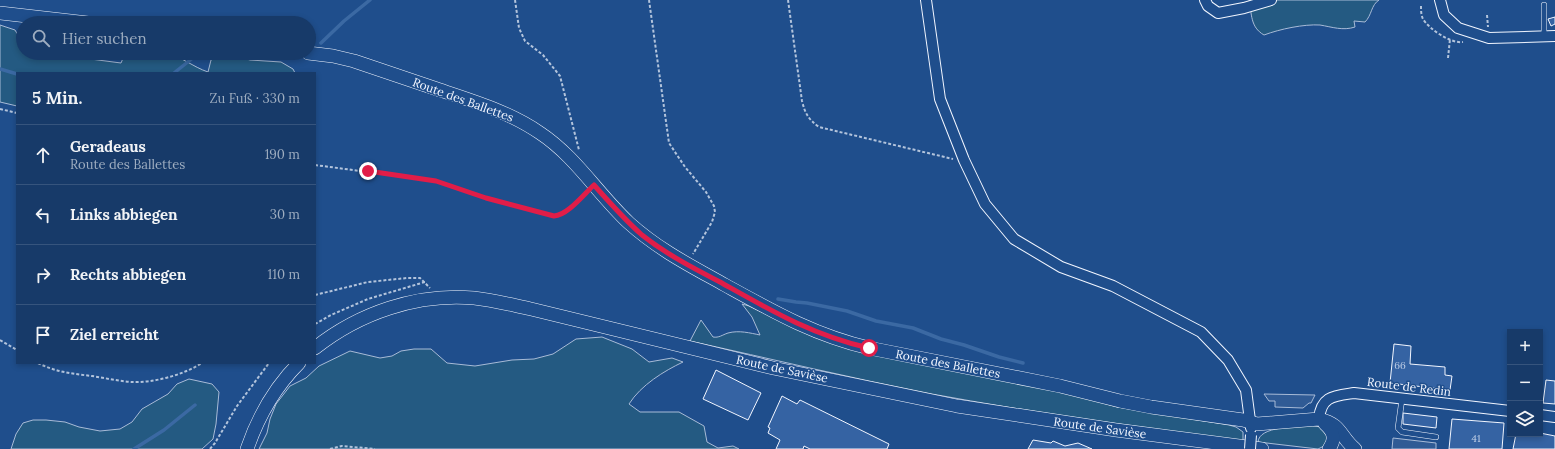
<!DOCTYPE html>
<html lang="de">
<meta charset="utf-8">
<style>
body{margin:0;font-family:Lora,serif;background:#20416f;color:#f1f3f6}
.controls{position:absolute;right:12px;bottom:12px;display:grid;overflow:hidden;border-radius:0px;box-shadow:0 2px 6px #0003}
.controls button{width:36px;height:36px;display:grid;place-items:center;padding:0;border:0;border-bottom:1px solid #36547d;background:#173a69;color:#f1f3f6;font:20px sans-serif}
.stop{position:absolute;width:12px;height:12px;margin:-9px;border:3px solid #e11d48;border-radius:50%;background:#fff}
.stop.end{background:#e11d48;border-color:#fff;box-shadow:0 1px 4px #0008}
.list{margin:0;padding:0;list-style:none}
h2{display:flex;justify-content:space-between;align-items:center;height:52px;margin:0;padding:0 16px;font-size:17px}
h2 small{font-size:13px;font-weight:400;color:#9eadc0}
.list li{display:grid;grid-template-columns:26px 1fr auto;gap:12px;align-items:center;box-sizing:border-box;height:60px;padding:0 16px;border-top:1px solid #36547d}
.list b{display:block;font-size:15px;white-space:nowrap}
.list p{margin:0;font-size:13px;white-space:nowrap;color:#9eadc0}
.list em{font-size:13px;font-style:normal;color:#9eadc0}
.icon{flex:none;width:22px;height:22px;fill:none;stroke:currentColor;stroke-width:2;stroke-linecap:round;stroke-linejoin:round}
.map{position:relative;flex:none;width:1555px;height:449px;overflow:hidden}
.search{position:absolute;background:#173a69;box-shadow:0 2px 6px #0003;left:16px;top:16px;width:300px;height:44px;display:flex;align-items:center;gap:10px;box-sizing:border-box;padding:0 14px;border-radius:22px;color:#9eadc0;font-size:15px}
.panel{position:absolute;background:#173a69;box-shadow:0 2px 6px #0003;left:16px;top:72px;width:300px;height:292px;border-radius:0px}
.map>svg:first-child{display:block}
</style>
<div class="map">
<svg width="1555" height="449" viewBox="0 0 1555 449">
<rect width="100%" height="100%" fill="#1f4e8c"/>
<g fill="#245a82" stroke="#a8bbd7">
<path d="M 1249,0 L 1379,0 C 1371,5 1372,15 1365,22 L 1354,21 L 1355,27 C 1343,31 1332,27 1320,25 C 1304,24 1280,29 1264,35 C 1250,27 1252,14 1249,0 Z"/>
<path d="M 0,25 L 15,30 L 23,44 L 23,53 L 44,53 L 57,58 L 75,57 L 121,63 L 124,56 L 124,53 C 136,53 153,51 165,53 C 181,56 193,67 208,72 L 211,60 L 225,53 L 250,60 L 281,62 L 293,69 L 295,73 L 17,73 L 17,106 L 0,102 Z"/>
<path d="M 742,304 L 749,306 L 814,337 L 1086,398 L 1117,407 L 1229,425 L 1236,427 L 1243,432 L 1243,441 C 1139,427 1035,413 932,394 C 851,378 771,359 690,341 L 701,320 L 713,337 C 719,338 722,335 728,333 C 739,330 750,333 760,335 L 752,317 Z"/>
<path d="M 602,337 L 632,349 L 649,362 L 672,358 L 683,362 C 664,371 641,385 629,404 L 640,412 L 679,412 L 704,426 L 707,442 L 718,448 L 733,446 L 739,449 L 259,449 L 267,433 L 270,419 L 276,404 L 290,386 L 306,378 L 319,366 L 350,351 L 380,358 L 392,356 L 401,351 L 414,349 L 431,349 L 447,363 L 475,366 L 512,360 L 534,359 L 553,354 L 576,339 Z"/>
<path d="M 189,379 L 212,384 L 219,392 L 216,424 L 213,439 L 202,449 L 11,449 L 16,434 L 23,423 L 33,420 L 46,420 L 65,422 L 79,427 L 100,431 L 120,429 L 132,422 L 142,409 L 168,394 L 177,384 Z"/>
<path d="M 1310,425 L 1320,427 L 1329,434 L 1326,445 L 1318,449 L 1258,442 C 1259,426 1297,427 1310,425 Z"/>
</g>
<g fill="#305b95" stroke="#a8bbd7">
<path d="M 1264,394 L 1315,395 L 1311,403 L 1309,403 L 1303,408 L 1275,407 L 1275,401 L 1269,401 Z"/>
<path d="M 1393,438 L 1436,443 L 1436,449 L 1392,449 Z"/>
</g>
<g fill="none" stroke-linecap="round" stroke-linejoin="round">
<g stroke="#3b69a3" stroke-width="3.5">
<path d="M 321,43 L 344,21 L 370,0"/>
<path d="M 0,69 L 17,74"/>
<path d="M 174,73 L 194,57"/>
<path d="M 778,299 L 796,302 L 807,303 L 847,311 L 876,321 L 913,328 L 941,339 L 964,345 L 999,357 L 1023,363"/>
<path d="M 134,449 L 164,430 L 195,405"/>
</g>
</g>
<g fill="#3563a3" stroke="#f2f6ff">
<path d="M 1555,17 L 1555,24 L 1551,26 L 1548,19 Z"/>
<path d="M 1394,344 L 1411,346 L 1410,364 L 1445,367 L 1445,375 L 1452,376 L 1450,390 L 1390,383 Z"/>
<path d="M 716,370 L 761,393 L 748,420 L 703,399 Z"/>
<path d="M 1546,380 L 1555,381 L 1555,404 L 1543,403 Z"/>
<path d="M 782,396 L 797,404 L 800,400 L 889,444 L 887,449 L 810,449 L 804,446 L 803,449 L 776,449 L 780,440 L 768,433 L 770,428 L 768,427 Z"/>
<path d="M 1403,413 L 1437,417 L 1436,428 L 1403,424 Z"/>
<path d="M 1452,419 L 1504,423 L 1502,449 L 1449,449 Z"/>
<path d="M 1540,433 L 1555,436 L 1555,449 L 1513,449 L 1516,434 Z"/>
<path d="M 1033,440 L 1051,443 L 1053,441 L 1065,446 L 1078,443 L 1092,449 L 1028,449 Z"/>
</g>
<g fill="none" stroke-linecap="round" stroke-linejoin="round">
<g stroke="#f2f6ff" stroke-width="6">
<g id="service">
<path d="M 1544,5 L 1544,36"/>
<path d="M 1402,399 L 1398,428 L 1402,432 L 1436,437"/>
</g>
</g>
<g stroke="#f2f6ff" stroke-width="12">
<g id="minor">
<path d="M 926,0 L 940,99 L 964,160 L 985,204 L 1014,239 L 1061,267 L 1113,286 L 1201,332 L 1228,360 L 1246,390 L 1251,428"/>
<path d="M 1205,0 L 1208,6 L 1218,13 L 1244,8 L 1271,0"/>
<path d="M 1440,0 L 1444,15 L 1458,28 L 1489,38 L 1555,36"/>
<path d="M 1540,415 L 1555,417"/>
<path d="M 1319,419 C 1321,396 1334,396 1354,393 L 1510,411"/>
</g>
</g>
<g stroke="#f2f6ff" stroke-width="14">
<g id="tertiary">
<path d="M 0,13 L 88,23"/>
<path d="M 308,53 L 333,56 L 354,61 C 381,70 407,79 434,88 C 470,100 508,111 540,133 C 575,156 598,194 629,223 C 659,250 691,266 725,285 C 774,312 814,335 869,348 L 1060,386 L 1120,401 L 1151,407 L 1243,420 L 1257,424 L 1319,419 C 1342,424 1340,437 1355,449"/>
<path d="M 315,348 C 359,313 417,293 474,298 C 493,300 512,305 531,309 L 773,368 L 957,406 L 1116,430 L 1262,449"/>
<path d="M 1325,424 C 1334,432 1336,439 1329,449"/>
<path d="M 247,449 C 258,417 275,387 299,363"/>
</g>
</g>
<g stroke="#b3c4dc" stroke-width="2" stroke-dasharray="3 2" stroke-linecap="butt">
<path d="M 515,0 L 519,28 L 525,41 L 543,55 L 560,76 L 579,150"/>
<path d="M 649,0 L 669,143 L 685,167 L 706,192 L 714,206 L 715,212 L 712,222 L 693,254"/>
<path d="M 788,0 L 802,101 C 805,113 808,119 819,127 L 953,159"/>
<path d="M 1421,6 C 1421,10 1421,15 1423,19 C 1429,29 1451,44 1463,42"/>
<path d="M 1487,15 L 1488,27"/>
<path d="M 1448,58 L 1450,39"/>
<path d="M 0,109 L 17,113"/>
<path d="M 315,165 L 436,181 L 486,198 L 554,216 C 568,215 577,201 586,192"/>
<path d="M 315,295 L 368,282 L 407,278 L 420,278 L 430,288"/>
<path d="M 315,324 L 331,315 L 368,299 L 425,282"/>
<path d="M 0,340 L 17,350"/>
<path d="M 38,363 C 55,372 74,374 92,376 C 105,378 118,381 131,382 C 154,383 183,375 202,363"/>
<path d="M 210,449 L 215,443 L 237,406 L 269,363"/>
<path d="M 330,449 L 342,446 L 375,449"/>
</g>
<use href="#service" stroke="#1f4e8c" stroke-width="5"/>
<use href="#minor" stroke="#1f4e8c" stroke-width="10"/>
<use href="#tertiary" stroke="#1f4e8c" stroke-width="13"/>
<g stroke="#f2f6ff" stroke-width="12" stroke-linecap="butt">
<path id="minor-bridge" d="M 1250,449 L 1251,435"/>
</g>
<use href="#minor-bridge" stroke="#1f4e8c" stroke-width="10"/>
</g>
<g fill="none" stroke-linecap="round" stroke-linejoin="round">
<path stroke="#e11d48" stroke-width="5" d="M 368,171 L 436,181 L 486,198 L 554,216 C 568,215 584,194 594,185 C 609,202 625,220 642,235 C 666,254 693,268 720,282 C 770,310 812,335 869,348"/>
</g>
<g text-anchor="middle" stroke-width="3" stroke-linejoin="round" paint-order="stroke">
<g font-size="10" fill="#c3d1e8">
<text x="1400" y="369">66</text>
<text x="1476" y="442">41</text>
</g>
<g font-size="12" fill="#f2f6ff" stroke="#1f4e8c">
<text transform="translate(463 100) rotate(20)" y="4">Route des Ballettes</text>
<text transform="translate(948 364) rotate(11)" y="4">Route des Ballettes</text>
<text transform="translate(782 369) rotate(12)" y="4">Route de Savièse</text>
<text transform="translate(1409 387) rotate(7)" y="4">Route de Redin</text>
<text transform="translate(1100 428) rotate(8)" y="4">Route de Savièse</text>
</g>
</g>
</svg>
<div class="controls">
<button>+</button>
<button>−</button>
<button><svg class="icon" aria-label="layers" viewBox="0 0 24 24"><path d="M12 4l9 5-9 5-9-5zM3 14l9 5 9-5"/></svg></button>
</div>
<div class="stop" style="left:869px;top:348px"></div>
<div class="stop end" style="left:368px;top:171px"></div>
<div class="search"><svg class="icon" aria-label="search" viewBox="0 0 24 24"><circle cx="10" cy="10" r="6"/><path d="M15 15l6 6"/></svg>Hier suchen</div>
<section class="panel">
<h2>5 Min.<small>Zu Fuß · 330 m</small></h2>
<ul class="list">
<li><svg class="icon" aria-label="ahead" viewBox="0 0 24 24"><path d="M12 20V5M6 11l6-6 6 6"/></svg><div><b>Geradeaus</b><p>Route des Ballettes</p></div><em>190 m</em></li>
<li><svg class="icon" aria-label="left" viewBox="0 0 24 24"><path d="M17 20v-9H6M10 6l-5 5 5 5"/></svg><div><b>Links abbiegen</b></div><em>30 m</em></li>
<li><svg class="icon" aria-label="right" viewBox="0 0 24 24"><path d="M7 20v-9h11M14 6l5 5-5 5"/></svg><div><b>Rechts abbiegen</b></div><em>110 m</em></li>
<li><svg class="icon" aria-label="arrive" viewBox="0 0 24 24"><path d="M6 21V4h12l-3 4 3 4H6"/></svg><div><b>Ziel erreicht</b></div></li>
</ul>
</section>
</div>
